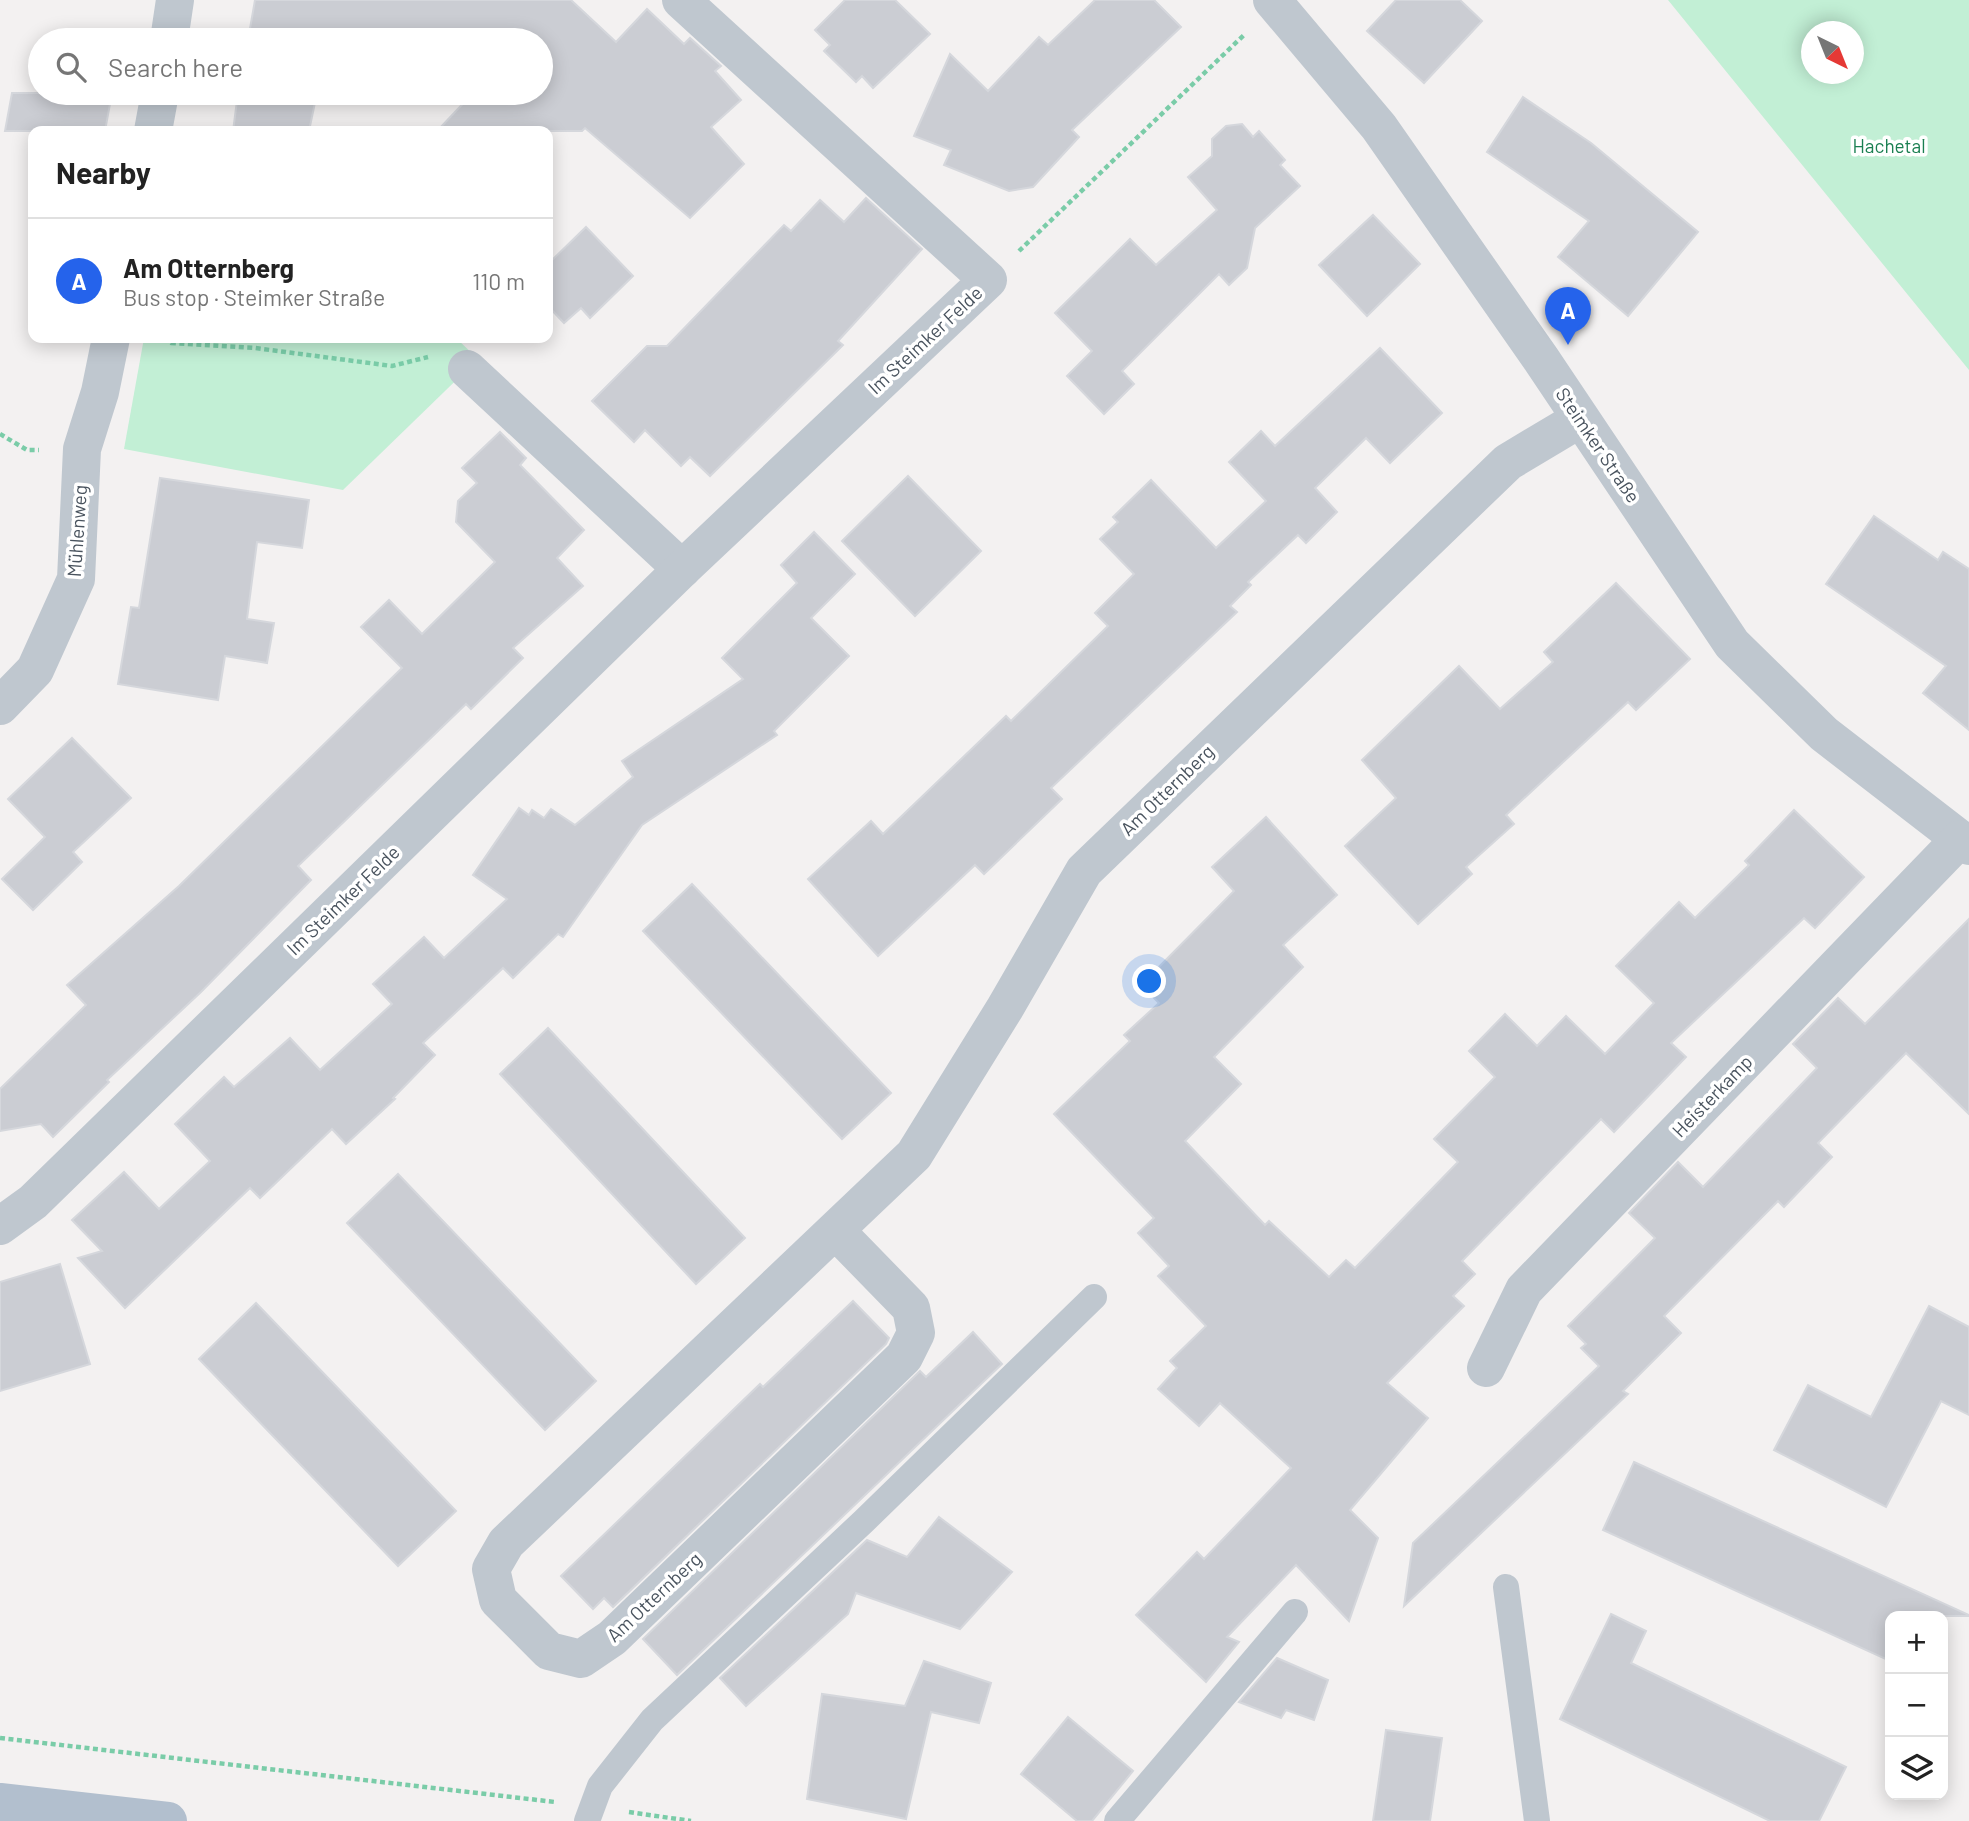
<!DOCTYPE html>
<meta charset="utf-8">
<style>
body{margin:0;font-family:Barlow,sans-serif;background:#f2f2f2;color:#222}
.controls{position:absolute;right:21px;bottom:21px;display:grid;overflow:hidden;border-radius:14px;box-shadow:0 4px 18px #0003}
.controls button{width:63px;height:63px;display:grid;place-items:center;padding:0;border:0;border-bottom:2px solid #e0e0e0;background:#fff;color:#222;font:35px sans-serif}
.compass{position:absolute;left:1801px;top:21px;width:63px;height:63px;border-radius:50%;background:#fff;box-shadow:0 4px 18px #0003;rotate:137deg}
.you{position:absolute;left:1150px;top:982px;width:24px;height:24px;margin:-18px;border:5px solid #fff;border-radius:50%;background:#1a73e8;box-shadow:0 0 0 10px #1a73e833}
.badge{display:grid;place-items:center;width:46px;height:46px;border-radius:50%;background:#2563eb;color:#fff;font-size:23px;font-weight:700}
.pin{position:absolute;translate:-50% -58px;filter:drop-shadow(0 2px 4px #0008)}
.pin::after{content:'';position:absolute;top:37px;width:24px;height:21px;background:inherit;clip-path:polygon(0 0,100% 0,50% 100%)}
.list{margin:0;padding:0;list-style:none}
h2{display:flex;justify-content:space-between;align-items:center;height:91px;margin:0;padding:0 28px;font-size:30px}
h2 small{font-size:23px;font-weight:400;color:#767676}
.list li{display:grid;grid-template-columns:46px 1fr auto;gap:21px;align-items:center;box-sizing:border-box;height:126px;padding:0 28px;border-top:2px solid #e0e0e0}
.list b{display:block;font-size:26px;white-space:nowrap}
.list p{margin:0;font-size:23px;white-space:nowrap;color:#767676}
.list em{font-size:23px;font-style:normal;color:#767676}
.icon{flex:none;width:38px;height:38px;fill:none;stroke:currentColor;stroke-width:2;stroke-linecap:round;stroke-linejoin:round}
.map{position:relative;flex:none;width:1969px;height:1821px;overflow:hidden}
.search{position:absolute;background:#fff;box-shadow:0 4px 18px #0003;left:28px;top:28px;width:525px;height:77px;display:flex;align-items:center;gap:18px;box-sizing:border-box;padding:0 24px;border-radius:38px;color:#767676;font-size:26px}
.panel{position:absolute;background:#fff;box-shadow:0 4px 18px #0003;left:28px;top:126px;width:525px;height:217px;border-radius:14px}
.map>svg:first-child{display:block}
</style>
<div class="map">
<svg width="1969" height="1821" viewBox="0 0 1969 1821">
<rect width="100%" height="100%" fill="#f3f1f1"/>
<g fill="#c2efd5" fill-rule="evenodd">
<path d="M 1668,0 L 1969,0 L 1969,370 ZM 1812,32 L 1854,32 L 1854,74 L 1812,74 Z"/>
<path d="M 144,338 L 456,338 L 478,359 L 343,490 L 124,449 Z"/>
</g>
<g fill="#cbcdd3" stroke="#d5d7dc" stroke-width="2">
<path d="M 255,0 L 571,0 L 616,42 L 647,9 L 684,44 L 690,38 L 721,66 L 715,71 L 741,100 L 711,127 L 744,164 L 690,218 L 585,128 L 582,131 L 437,131 L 473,93 L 541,93 L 541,40 L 248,40 Z"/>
<path d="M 845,0 L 895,0 L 930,34 L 873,88 L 862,76 L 856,82 L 824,51 L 830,45 L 815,30 Z"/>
<path d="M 1095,0 L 1154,0 L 1181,27 L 1072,130 L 1079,137 L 1033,187 L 1009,191 L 944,165 L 951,150 L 914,136 L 950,54 L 988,91 L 1039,37 L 1048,45 Z"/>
<path d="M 1396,0 L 1460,0 L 1482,21 L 1424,83 L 1367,31 Z"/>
<path d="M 12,93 L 112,93 L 105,131 L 5,131 Z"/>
<path d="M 238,93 L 317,93 L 309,131 L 233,131 Z"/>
<path d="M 1523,97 L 1591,143 L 1698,232 L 1628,316 L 1558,257 L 1589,221 L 1487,152 Z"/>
<path d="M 1242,124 L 1253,137 L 1259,131 L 1285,160 L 1280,165 L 1300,186 L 1255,228 L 1247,268 L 1229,285 L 1219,274 L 1122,371 L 1134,384 L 1104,414 L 1067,376 L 1092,351 L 1055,313 L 1130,239 L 1156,265 L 1217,210 L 1188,177 L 1212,156 L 1212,139 L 1226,126 Z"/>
<path d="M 866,198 L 922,249 L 838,341 L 843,345 L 710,476 L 690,457 L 681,466 L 645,430 L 634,442 L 592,401 L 647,346 L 667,346 L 784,225 L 791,231 L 820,200 L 844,222 Z"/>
<path d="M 1373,215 L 1420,264 L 1367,316 L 1319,265 Z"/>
<path d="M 586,227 L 633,276 L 590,318 L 581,308 L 564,323 L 548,306 L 548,264 Z"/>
<path d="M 1380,348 L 1442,413 L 1390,463 L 1366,438 L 1315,488 L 1337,512 L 1306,543 L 1298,535 L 1248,582 L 1251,585 L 1230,606 L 1237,612 L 1051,788 L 1062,799 L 984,874 L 975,865 L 878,956 L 808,879 L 871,821 L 883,834 L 1006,716 L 1011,721 L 1108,626 L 1095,613 L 1134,574 L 1100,539 L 1118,522 L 1113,517 L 1151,480 L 1216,548 L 1266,501 L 1229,462 L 1261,431 L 1275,446 Z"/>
<path d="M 500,432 L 526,458 L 520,465 L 584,530 L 557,558 L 583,586 L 513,648 L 523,658 L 471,709 L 466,704 L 298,866 L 311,880 L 201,992 L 107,1080 L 109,1082 L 53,1137 L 41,1124 L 0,1131 L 0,1089 L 86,1005 L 67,985 L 179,886 L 402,668 L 361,627 L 389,600 L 422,634 L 495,562 L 456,522 L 458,501 L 477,483 L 462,468 Z"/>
<path d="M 908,476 L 981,551 L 915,616 L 842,541 Z"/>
<path d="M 160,478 L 309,500 L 302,548 L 257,542 L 247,619 L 274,623 L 267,663 L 225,656 L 218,700 L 118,684 L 131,607 L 139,608 Z"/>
<path d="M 1874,516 L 1938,560 L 1943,552 L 1969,569 L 1969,730 L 1923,693 L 1946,666 L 1826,584 Z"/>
<path d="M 814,532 L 855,574 L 811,618 L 849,656 L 774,731 L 777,735 L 642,825 L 563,937 L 558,934 L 513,978 L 503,968 L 423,1043 L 435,1055 L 393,1098 L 395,1099 L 346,1144 L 332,1129 L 260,1198 L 250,1188 L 125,1308 L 78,1258 L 102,1251 L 72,1220 L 124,1172 L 159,1209 L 210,1161 L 175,1124 L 224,1077 L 234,1087 L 290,1038 L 320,1070 L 392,1004 L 373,984 L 424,937 L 444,958 L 507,899 L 473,875 L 519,808 L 529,815 L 532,810 L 544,818 L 551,809 L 575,825 L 633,777 L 622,761 L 743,679 L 722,658 L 797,583 L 781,565 Z"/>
<path d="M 1616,583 L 1690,659 L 1636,710 L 1628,702 L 1506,815 L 1514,824 L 1466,867 L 1472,874 L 1418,924 L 1345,846 L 1396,798 L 1362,760 L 1459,666 L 1500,709 L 1553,662 L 1544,652 Z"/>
<path d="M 72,738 L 131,798 L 73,852 L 82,862 L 33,910 L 2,879 L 45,837 L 8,799 Z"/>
<path d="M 1794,810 L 1864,877 L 1815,928 L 1804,918 L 1671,1043 L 1686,1057 L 1614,1132 L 1601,1119 L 1462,1261 L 1475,1274 L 1453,1296 L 1464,1306 L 1387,1383 L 1428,1418 L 1350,1510 L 1378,1538 L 1349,1621 L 1296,1565 L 1227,1637 L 1239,1642 L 1206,1682 L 1136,1615 L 1197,1552 L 1204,1559 L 1291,1468 L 1220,1403 L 1199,1426 L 1158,1389 L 1177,1368 L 1170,1361 L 1206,1326 L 1158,1276 L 1169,1266 L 1138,1233 L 1154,1218 L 1054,1114 L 1130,1041 L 1124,1035 L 1159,1003 L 1141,985 L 1234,891 L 1212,867 L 1266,817 L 1337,895 L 1283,945 L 1303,967 L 1214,1057 L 1241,1084 L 1185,1141 L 1265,1225 L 1269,1221 L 1329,1277 L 1346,1260 L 1355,1268 L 1458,1162 L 1434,1139 L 1495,1077 L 1469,1051 L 1505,1014 L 1537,1046 L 1566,1016 L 1605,1054 L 1654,1003 L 1616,966 L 1679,902 L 1695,918 L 1749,865 L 1745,861 Z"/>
<path d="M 692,884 L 891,1093 L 842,1139 L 643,931 Z"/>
<path d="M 1969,919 L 1969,1114 L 1906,1053 L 1818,1143 L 1832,1157 L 1784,1207 L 1778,1201 L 1664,1316 L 1681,1333 L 1623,1391 L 1628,1394 L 1404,1606 L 1413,1543 L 1599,1366 L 1581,1348 L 1586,1344 L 1568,1326 L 1655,1238 L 1629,1213 L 1678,1162 L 1703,1187 L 1817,1068 L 1793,1044 L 1838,998 L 1865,1024 Z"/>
<path d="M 548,1028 L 745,1238 L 696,1284 L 500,1074 Z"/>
<path d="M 398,1174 L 596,1381 L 545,1430 L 347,1223 Z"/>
<path d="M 60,1264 L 90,1364 L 0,1391 L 0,1282 Z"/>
<path d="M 853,1301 L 889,1338 L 886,1344 L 613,1607 L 604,1598 L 593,1609 L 561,1576 L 760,1384 L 763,1387 Z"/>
<path d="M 256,1303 L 456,1511 L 398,1566 L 199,1359 Z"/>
<path d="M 1929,1306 L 1969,1327 L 1969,1415 L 1941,1401 L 1886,1507 L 1774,1450 L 1808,1385 L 1871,1417 Z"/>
<path d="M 973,1332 L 1002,1364 L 677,1675 L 643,1639 L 920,1371 L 926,1377 Z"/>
<path d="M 1634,1462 L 1969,1615 L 1969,1616 L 1890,1616 L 1890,1661 L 1603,1530 Z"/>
<path d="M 939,1517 L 1012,1572 L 960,1629 L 856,1593 L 848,1614 L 746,1706 L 720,1678 L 867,1540 L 907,1557 Z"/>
<path d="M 1611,1614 L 1646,1631 L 1631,1663 L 1846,1767 L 1819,1821 L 1770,1821 L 1560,1719 Z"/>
<path d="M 1277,1658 L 1328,1680 L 1314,1720 L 1286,1710 L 1281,1718 L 1239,1702 Z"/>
<path d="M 924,1661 L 991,1683 L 979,1723 L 931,1712 L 906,1819 L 807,1799 L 822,1694 L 905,1706 Z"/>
<path d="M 1068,1717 L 1133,1771 L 1092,1821 L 1077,1821 L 1021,1774 Z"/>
<path d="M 1386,1730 L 1442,1738 L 1430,1821 L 1373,1821 Z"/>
</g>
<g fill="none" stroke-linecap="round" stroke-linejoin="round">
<g stroke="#7acca8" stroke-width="4.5" stroke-dasharray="5 3.5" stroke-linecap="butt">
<path d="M 1019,251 L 1245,34"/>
<path d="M 164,338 L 171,343 L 255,348 L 392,366 L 428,357"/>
<path d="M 0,434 L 27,450 L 39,450"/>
<path d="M 0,1738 L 555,1802"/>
<path d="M 629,1812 L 691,1821"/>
</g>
<g stroke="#bfc7cf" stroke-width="26">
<path d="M 1506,1587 L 1537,1821"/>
<path d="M 587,1821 L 600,1786 L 652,1720 L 864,1521 L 1094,1297"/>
<path d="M 1117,1821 L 1295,1612"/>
</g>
<g stroke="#bfc7cf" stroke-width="38">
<path d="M 1272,0 L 1379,127 L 1541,359 L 1732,644 L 1824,734 L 1969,846"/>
<path d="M 169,40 L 175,0"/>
<path d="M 153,131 L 160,93"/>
<path d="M 467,369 L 682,569"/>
<path d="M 0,706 L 35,670 L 76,579 L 82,449 L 100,392 L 111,338"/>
<path d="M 0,1226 L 33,1202 L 682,569 L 988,280 L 681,0"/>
<path d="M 836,1231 L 911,1308 L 916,1333 L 904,1357 L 612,1638 L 581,1659 L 549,1651 L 498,1600 L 491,1569 L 506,1543 L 914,1155 L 1005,1008 L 1084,871 L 1508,462 L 1580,419"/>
<path d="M 1486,1368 L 1524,1290 L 1960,839"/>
</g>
<path stroke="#b2bfce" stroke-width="38" d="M 0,1802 L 168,1821"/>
</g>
<g text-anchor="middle" stroke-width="7" stroke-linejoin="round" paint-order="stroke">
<g font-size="19" fill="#1a7f51" stroke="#fff">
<text x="1889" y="153">Hachetal</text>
</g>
<g font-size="19" fill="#49535e" stroke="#fff">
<text transform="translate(925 340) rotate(-43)" y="7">Im Steimker Felde</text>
<text transform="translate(1598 445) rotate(56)" y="7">Steimker Straße</text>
<text transform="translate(77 531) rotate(-86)" y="7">Mühlenweg</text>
<text transform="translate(1167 790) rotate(-44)" y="7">Am Otternberg</text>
<text transform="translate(343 900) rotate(-44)" y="7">Im Steimker Felde</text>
<text transform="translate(1712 1096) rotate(-46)" y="7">Heisterkamp</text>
<text transform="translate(654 1597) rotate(-43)" y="7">Am Otternberg</text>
</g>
</g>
</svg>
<div class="controls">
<button>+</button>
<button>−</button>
<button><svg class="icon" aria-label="layers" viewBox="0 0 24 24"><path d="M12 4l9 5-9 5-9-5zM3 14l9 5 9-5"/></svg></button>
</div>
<svg class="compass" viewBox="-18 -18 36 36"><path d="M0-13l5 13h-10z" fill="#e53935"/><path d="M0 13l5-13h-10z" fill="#767676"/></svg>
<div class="you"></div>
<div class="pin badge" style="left:1568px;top:345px">A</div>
<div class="search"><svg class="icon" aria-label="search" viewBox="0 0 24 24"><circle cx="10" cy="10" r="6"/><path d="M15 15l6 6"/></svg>Search here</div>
<section class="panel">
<h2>Nearby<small></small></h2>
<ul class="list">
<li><span class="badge">A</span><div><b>Am Otternberg</b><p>Bus stop · Steimker Straße</p></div><em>110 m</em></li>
</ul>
</section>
</div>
